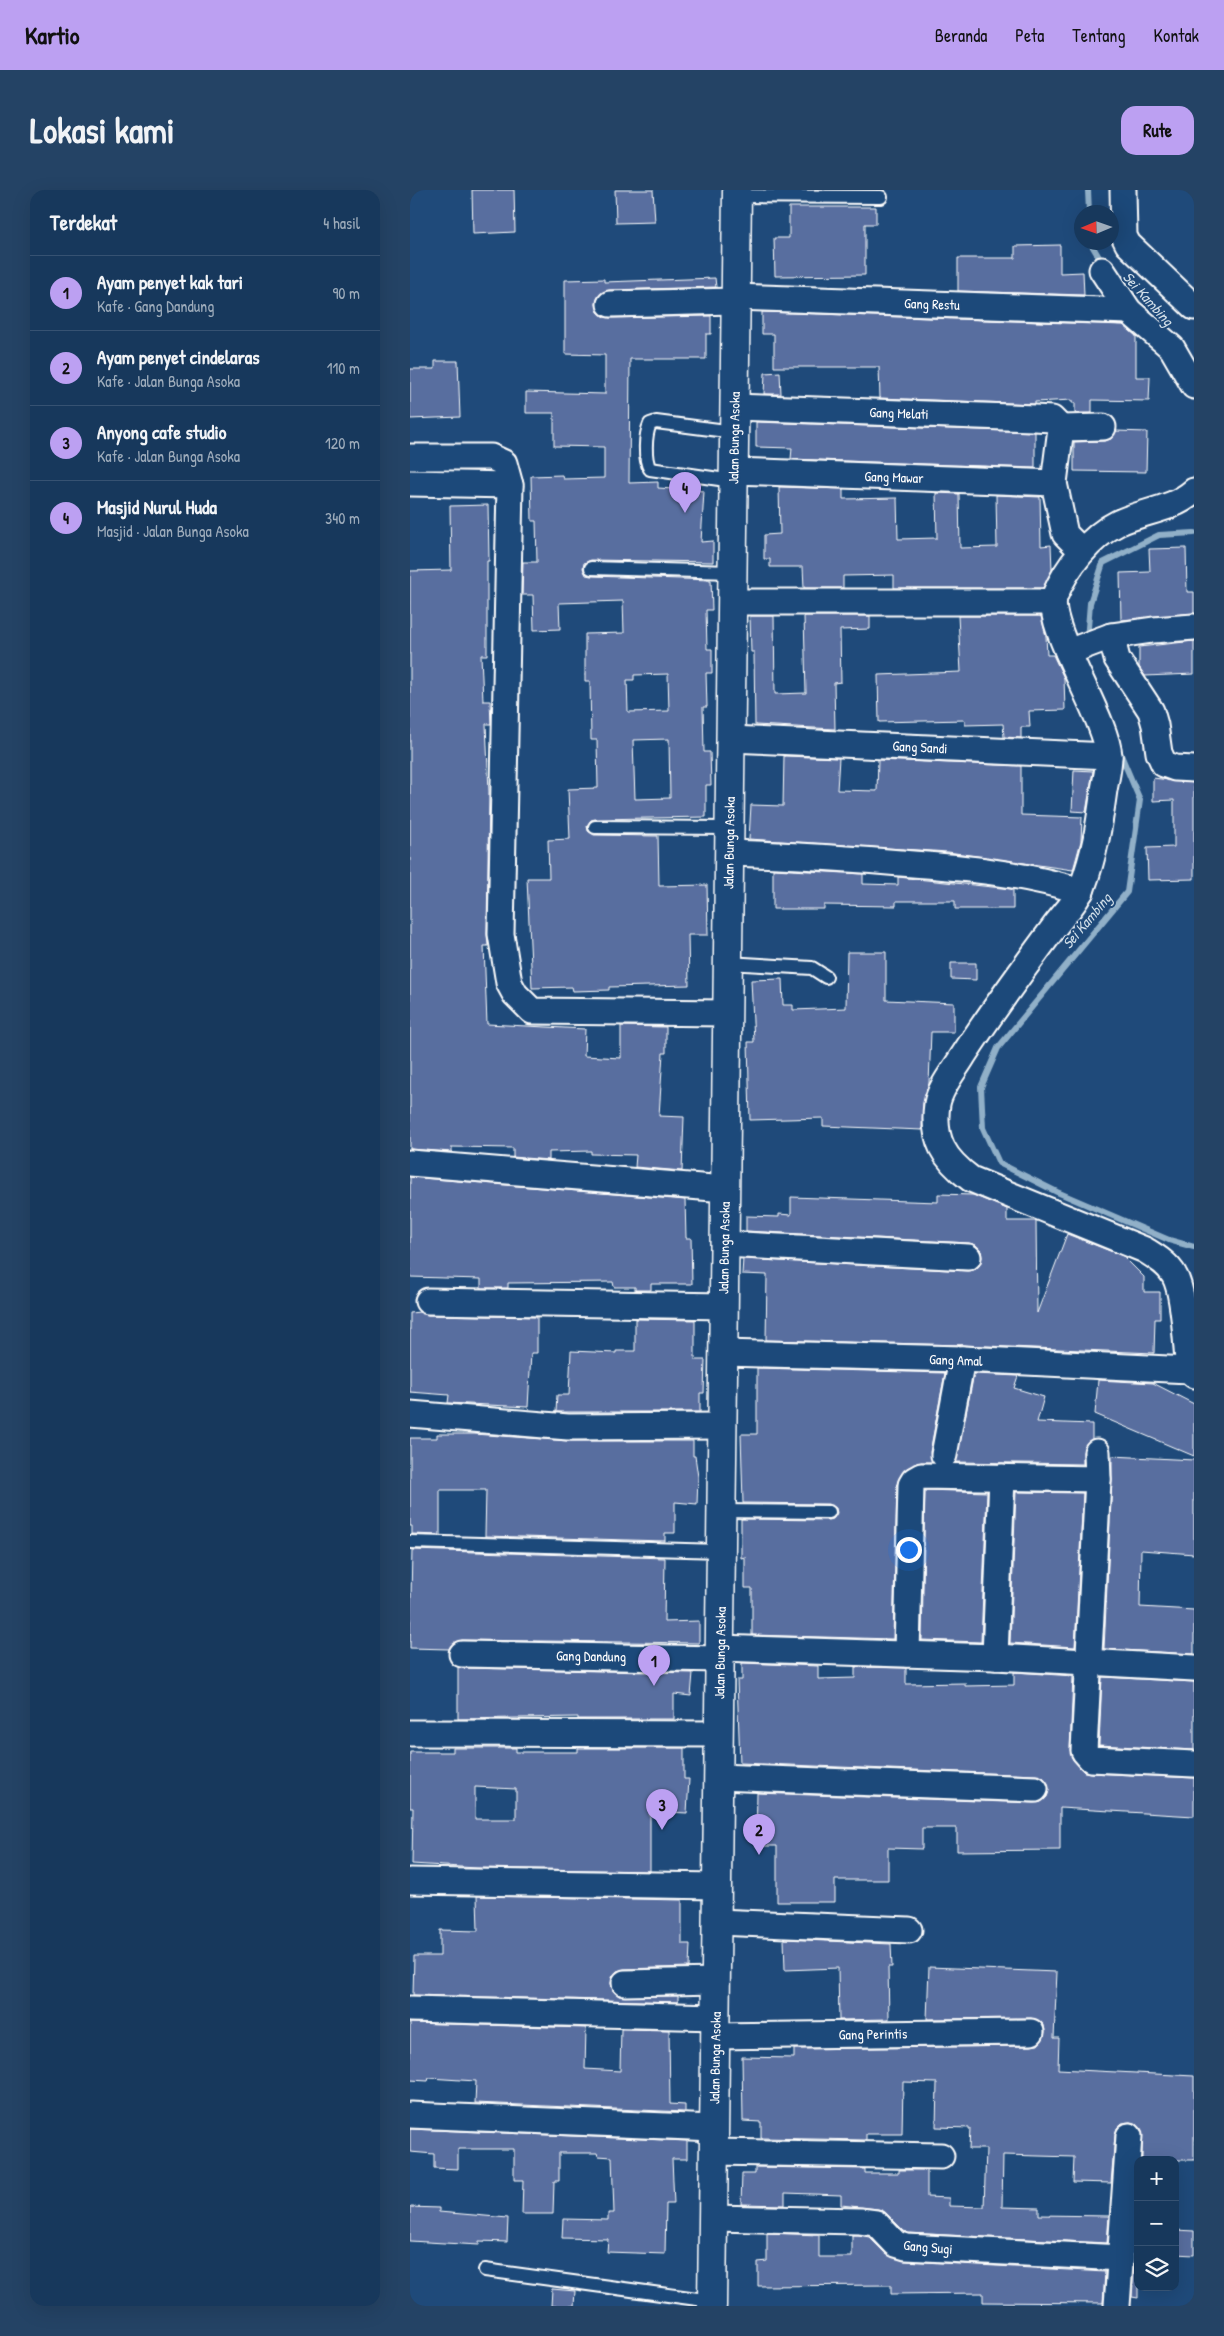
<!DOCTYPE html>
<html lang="id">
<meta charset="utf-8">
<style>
body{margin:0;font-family:"Patrick Hand",sans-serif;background:#244365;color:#f1f3f6}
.controls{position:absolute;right:15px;bottom:15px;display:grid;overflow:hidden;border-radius:10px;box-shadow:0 5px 20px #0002}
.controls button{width:45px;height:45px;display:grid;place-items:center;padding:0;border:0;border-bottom:1px solid #365272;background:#17385c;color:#f1f3f6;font:25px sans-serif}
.compass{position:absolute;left:664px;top:15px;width:45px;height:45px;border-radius:50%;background:#17385c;box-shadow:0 5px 20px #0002;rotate:268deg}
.you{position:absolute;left:498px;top:1359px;width:18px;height:18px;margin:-12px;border:4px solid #fff;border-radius:50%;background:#1a73e8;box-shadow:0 0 0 8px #1a73e833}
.badge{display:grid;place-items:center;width:32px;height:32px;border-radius:50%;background:#bca0f2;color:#111;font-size:16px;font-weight:700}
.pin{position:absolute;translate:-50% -41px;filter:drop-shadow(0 1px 2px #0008)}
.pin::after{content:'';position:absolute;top:26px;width:18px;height:15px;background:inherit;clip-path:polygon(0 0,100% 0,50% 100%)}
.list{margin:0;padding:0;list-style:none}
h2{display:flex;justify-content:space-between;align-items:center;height:65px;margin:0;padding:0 20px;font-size:21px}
h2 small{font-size:16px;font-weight:400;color:#9eacbb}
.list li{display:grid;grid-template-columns:32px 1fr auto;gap:15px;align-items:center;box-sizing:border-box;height:75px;padding:0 20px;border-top:1px solid #365272}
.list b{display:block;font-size:19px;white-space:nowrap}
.list p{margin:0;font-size:16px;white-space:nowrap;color:#9eacbb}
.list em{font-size:16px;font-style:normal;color:#9eacbb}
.icon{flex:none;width:28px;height:28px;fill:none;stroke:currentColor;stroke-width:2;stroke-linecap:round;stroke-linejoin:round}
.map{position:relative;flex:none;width:784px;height:2116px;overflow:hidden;border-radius:15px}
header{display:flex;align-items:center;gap:30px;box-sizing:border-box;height:70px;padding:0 25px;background:#bca0f2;color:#111}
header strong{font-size:24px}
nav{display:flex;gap:28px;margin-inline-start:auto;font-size:18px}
.intro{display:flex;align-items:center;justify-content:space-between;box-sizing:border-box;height:120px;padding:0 30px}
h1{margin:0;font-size:35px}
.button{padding:12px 22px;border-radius:15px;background:#bca0f2;color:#111;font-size:18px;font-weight:700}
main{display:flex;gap:30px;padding:0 30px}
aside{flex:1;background:#17385c;border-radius:15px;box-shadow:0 5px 20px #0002}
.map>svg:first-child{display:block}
</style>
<header>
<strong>Kartio</strong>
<nav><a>Beranda</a><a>Peta</a><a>Tentang</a><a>Kontak</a></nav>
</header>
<div class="intro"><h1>Lokasi kami</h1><a class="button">Rute</a></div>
<main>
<aside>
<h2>Terdekat<small>4 hasil</small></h2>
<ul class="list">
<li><span class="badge">1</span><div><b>Ayam penyet kak tari</b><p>Kafe · Gang Dandung</p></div><em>90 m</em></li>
<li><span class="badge">2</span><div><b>Ayam penyet cindelaras</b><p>Kafe · Jalan Bunga Asoka</p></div><em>110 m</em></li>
<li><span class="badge">3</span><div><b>Anyong cafe studio</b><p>Kafe · Jalan Bunga Asoka</p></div><em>120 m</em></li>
<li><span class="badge">4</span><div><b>Masjid Nurul Huda</b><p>Masjid · Jalan Bunga Asoka</p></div><em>340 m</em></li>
</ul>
</aside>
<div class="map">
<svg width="784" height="2116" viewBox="0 0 784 2116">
<rect width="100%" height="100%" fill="#1f4a7a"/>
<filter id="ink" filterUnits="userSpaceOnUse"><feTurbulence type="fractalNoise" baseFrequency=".02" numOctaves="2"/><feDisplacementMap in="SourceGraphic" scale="10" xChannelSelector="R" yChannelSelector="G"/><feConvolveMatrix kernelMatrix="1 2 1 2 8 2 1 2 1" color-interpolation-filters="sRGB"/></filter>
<g filter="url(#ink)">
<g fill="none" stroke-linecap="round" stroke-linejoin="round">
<g stroke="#91b0c8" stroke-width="6">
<path d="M 678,0 L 679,22"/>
<path d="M 680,52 L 693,74"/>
<path d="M 677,450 L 680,413 L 693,373 L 749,345 L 784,343"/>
<path d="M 708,558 L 730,610 L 717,702 L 588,858 L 571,897 L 573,938 L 589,973 L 647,1002 L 759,1050 L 784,1057"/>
</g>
</g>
<g fill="#586e9f" stroke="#fff" fill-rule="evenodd">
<path d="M 62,0 L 104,0 L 105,42 L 63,44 Z"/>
<path d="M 205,0 L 243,0 L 245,32 L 206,33 Z"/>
<path d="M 379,17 L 466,17 L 466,34 L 455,34 L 455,85 L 365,86 L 364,48 L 379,48 Z"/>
<path d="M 650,55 L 650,83 L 673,82 L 674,105 L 548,101 L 548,68 L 605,68 L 605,56 Z"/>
<path d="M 305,88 L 306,97 L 199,100 L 193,102 L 188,107 L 186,114 L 188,122 L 194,127 L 200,128 L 301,126 L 301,144 L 296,144 L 296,169 L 220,169 L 219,293 L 248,292 L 248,298 L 294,301 L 291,352 L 303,351 L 303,372 L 181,370 L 174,373 L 173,378 L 176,385 L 181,386 L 301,390 L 302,420 L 296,420 L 297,459 L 302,459 L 302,483 L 296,483 L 297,517 L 293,517 L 294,562 L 300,562 L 301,595 L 296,595 L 296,627 L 185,629 L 181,630 L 177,636 L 178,641 L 184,645 L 248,646 L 249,696 L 297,695 L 298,745 L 278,745 L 279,795 L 199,797 L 199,800 L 163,801 L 162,797 L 122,798 L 117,688 L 139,688 L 138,650 L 160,649 L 158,599 L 188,598 L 187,550 L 181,550 L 180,491 L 175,491 L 175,444 L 214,443 L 213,411 L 149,413 L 150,439 L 124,440 L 123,405 L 112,405 L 113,372 L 127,372 L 126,331 L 122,331 L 121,286 L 152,285 L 153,289 L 194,288 L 194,257 L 144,256 L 144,223 L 116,223 L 116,202 L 195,204 L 195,165 L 155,164 L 155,90 L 194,89 L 194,92 ZM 258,484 L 259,521 L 218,522 L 217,490 L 224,490 L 224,485 ZM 259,549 L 260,608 L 225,609 L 223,550 Z"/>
<path d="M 352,122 L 713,135 L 726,146 L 726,187 L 740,187 L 739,211 L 682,210 L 682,223 L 665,223 L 665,213 L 662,213 L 662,210 L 625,212 L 625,214 L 470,208 L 469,177 L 364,177 L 364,144 L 352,144 Z"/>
<path d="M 25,171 L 48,171 L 50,227 L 0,229 L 0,179 L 25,179 Z"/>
<path d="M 370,182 L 371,204 L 354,204 L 355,183 Z"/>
<path d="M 346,232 L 625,242 L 625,278 L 381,269 L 382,258 L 346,257 Z"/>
<path d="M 706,241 L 737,242 L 736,282 L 664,281 L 664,252 L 694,251 L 701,249 Z"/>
<path d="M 369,297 L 433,299 L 433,309 L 487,308 L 488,349 L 527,348 L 526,303 L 549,304 L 550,358 L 587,357 L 586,305 L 630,307 L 631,356 L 641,355 L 642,380 L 633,398 L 484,398 L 484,385 L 433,386 L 433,398 L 394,398 L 393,377 L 360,377 L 360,369 L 354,369 L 354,345 L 370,344 Z"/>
<path d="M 78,315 L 79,371 L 77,371 L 77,465 L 71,465 L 73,511 L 80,511 L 81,534 L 76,534 L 79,602 L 77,744 L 78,756 L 74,756 L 77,834 L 175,839 L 174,866 L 211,868 L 211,836 L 256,837 L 256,863 L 253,863 L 249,926 L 274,927 L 272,981 L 225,977 L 226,965 L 181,964 L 181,961 L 139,962 L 139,970 L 103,967 L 103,958 L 42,957 L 42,962 L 0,959 L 0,381 L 41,380 L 40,316 Z"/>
<path d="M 776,358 L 777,402 L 784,402 L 784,423 L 711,430 L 710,383 L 740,382 L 739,359 Z"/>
<path d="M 340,426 L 364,426 L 365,504 L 396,503 L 394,426 L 460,426 L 460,439 L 430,440 L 431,492 L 424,493 L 425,539 L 345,535 L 344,462 L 341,462 Z"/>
<path d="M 548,426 L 631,426 L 636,446 L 637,465 L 643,465 L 654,488 L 655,520 L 619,521 L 620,537 L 611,537 L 611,548 L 594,547 L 593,534 L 555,535 L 555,530 L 469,532 L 468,485 L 551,482 Z"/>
<path d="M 784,451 L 784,484 L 735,486 L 729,477 L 729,457 Z"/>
<path d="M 374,566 L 429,568 L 427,600 L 467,601 L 468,570 L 611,576 L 611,625 L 672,627 L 671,651 L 663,680 L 538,662 L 339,649 L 341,615 L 373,616 Z"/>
<path d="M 664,580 L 683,581 L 676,622 L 662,621 Z"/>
<path d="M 743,588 L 784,593 L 784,689 L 738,690 L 737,658 L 764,657 L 764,610 L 743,611 Z"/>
<path d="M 363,679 L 453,684 L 453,694 L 488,695 L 488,687 L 601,699 L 603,700 L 603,719 L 545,719 L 545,711 L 486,711 L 486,716 L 414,715 L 414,719 L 363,719 Z"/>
<path d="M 437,762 L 476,762 L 476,810 L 544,813 L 544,842 L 521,842 L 519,894 L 513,913 L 512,940 L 413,936 L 413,928 L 340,930 L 338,852 L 344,852 L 341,790 L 372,789 L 373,815 L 383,815 L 383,820 L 436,818 Z"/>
<path d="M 541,773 L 566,773 L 566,790 L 541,789 Z"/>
<path d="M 0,987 L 275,1010 L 276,1048 L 281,1048 L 282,1094 L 241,1094 L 241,1100 L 225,1100 L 225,1097 L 204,1097 L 203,1092 L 98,1093 L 98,1098 L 71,1098 L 71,1089 L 0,1087 Z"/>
<path d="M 528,1004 L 563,1005 L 597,1019 L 597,1031 L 626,1031 L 627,1123 L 657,1044 L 713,1066 L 734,1087 L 734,1102 L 750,1102 L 750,1129 L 745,1129 L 744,1163 L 552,1155 L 356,1150 L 357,1085 L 332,1084 L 333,1069 L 557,1081 L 564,1080 L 570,1075 L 572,1067 L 571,1060 L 566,1055 L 559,1053 L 336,1041 L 336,1026 L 369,1027 L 369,1024 L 381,1025 L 381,1007 L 528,1012 Z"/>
<path d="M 10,1122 L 18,1125 L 127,1127 L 127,1163 L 121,1163 L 118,1217 L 38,1213 L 39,1205 L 0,1202 L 0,1123 Z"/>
<path d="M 225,1129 L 285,1130 L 285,1170 L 295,1170 L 294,1203 L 290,1203 L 290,1222 L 146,1222 L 147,1205 L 159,1205 L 161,1161 L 206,1163 L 206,1161 L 225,1161 Z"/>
<path d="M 347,1178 L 535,1183 L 520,1262 L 522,1272 L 511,1272 L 497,1278 L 492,1283 L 487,1294 L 483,1449 L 342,1445 L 342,1398 L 335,1398 L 335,1367 L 331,1368 L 331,1329 L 419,1330 L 423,1329 L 427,1323 L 426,1318 L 419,1314 L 333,1313 L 331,1244 L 347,1244 Z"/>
<path d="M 564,1184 L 608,1186 L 604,1198 L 634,1207 L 627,1232 L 682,1234 L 682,1249 L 675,1255 L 673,1262 L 673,1274 L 546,1272 Z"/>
<path d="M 688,1190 L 743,1193 L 784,1214 L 784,1266 L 685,1224 Z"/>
<path d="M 27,1244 L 64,1244 L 158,1251 L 283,1251 L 283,1266 L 285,1266 L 288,1287 L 287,1314 L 265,1312 L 265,1343 L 255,1343 L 255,1351 L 75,1346 L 76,1300 L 30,1300 L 30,1345 L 2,1344 L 2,1336 L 0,1336 L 0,1248 L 27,1248 Z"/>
<path d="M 702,1266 L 784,1270 L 784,1364 L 731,1360 L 730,1417 L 784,1420 L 784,1464 L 694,1459 L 702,1290 Z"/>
<path d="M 515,1300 L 577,1302 L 571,1452 L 512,1450 Z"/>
<path d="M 606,1302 L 673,1303 L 665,1457 L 600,1453 Z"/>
<path d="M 2,1360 L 255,1368 L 254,1432 L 289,1431 L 289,1453 L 52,1450 L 45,1452 L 39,1459 L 0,1458 Z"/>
<path d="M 332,1473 L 408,1476 L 408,1489 L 445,1488 L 445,1477 L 496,1478 L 496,1494 L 555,1493 L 555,1496 L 604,1495 L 604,1482 L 663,1486 L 660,1560 L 663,1570 L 674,1582 L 680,1583 L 784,1588 L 784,1626 L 650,1618 L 650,1660 L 547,1661 L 547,1638 L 512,1638 L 512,1659 L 478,1658 L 478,1690 L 425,1690 L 425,1712 L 367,1712 L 367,1656 L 346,1656 L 347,1603 L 624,1613 L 631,1612 L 637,1607 L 639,1599 L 638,1593 L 633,1587 L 626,1585 L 330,1573 L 327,1490 L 332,1490 Z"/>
<path d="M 48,1477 L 52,1478 L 283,1483 L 281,1506 L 264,1504 L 264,1529 L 168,1529 L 168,1527 L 48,1529 Z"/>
<path d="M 692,1487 L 784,1492 L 784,1560 L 689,1555 Z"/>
<path d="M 43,1558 L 106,1558 L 106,1562 L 168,1562 L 168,1558 L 274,1558 L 274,1589 L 279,1589 L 277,1623 L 240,1621 L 240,1681 L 67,1678 L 2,1674 L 3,1618 L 0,1618 L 0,1562 L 43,1562 ZM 65,1597 L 106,1599 L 106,1629 L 65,1629 Z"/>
<path d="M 67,1706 L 272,1710 L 272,1754 L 280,1754 L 279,1777 L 214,1779 L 207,1781 L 203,1786 L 201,1793 L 203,1801 L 209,1806 L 268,1806 L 268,1812 L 3,1805 L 4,1766 L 30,1766 L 30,1740 L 68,1741 Z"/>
<path d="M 374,1749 L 481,1754 L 482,1777 L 478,1777 L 479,1829 L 429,1830 L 428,1778 L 375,1780 Z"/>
<path d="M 519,1777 L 647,1782 L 644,1848 L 649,1848 L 648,1879 L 784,1886 L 784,1970 L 732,1970 L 732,1940 L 727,1934 L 720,1932 L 712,1933 L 707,1938 L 705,1945 L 701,1993 L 663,1992 L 664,1967 L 593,1965 L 592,2017 L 629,2018 L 629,2025 L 699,2026 L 697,2053 L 498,2043 L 494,2041 L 476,2023 L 468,2019 L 431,2015 L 431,2005 L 375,2003 L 375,2015 L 331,2014 L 332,1984 L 345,1984 L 345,1977 L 455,1979 L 455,1983 L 489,1983 L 489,1980 L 517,1980 L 517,2007 L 539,2008 L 539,2016 L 574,2017 L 576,1959 L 559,1959 L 560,1938 L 526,1937 L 527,1893 L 493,1892 L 492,1944 L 456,1944 L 456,1950 L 351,1948 L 351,1932 L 333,1931 L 332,1867 L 384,1868 L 384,1859 L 621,1856 L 628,1855 L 633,1849 L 635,1842 L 634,1835 L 628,1830 L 621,1828 L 517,1829 Z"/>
<path d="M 0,1833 L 176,1838 L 175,1879 L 210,1881 L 211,1839 L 259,1840 L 260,1914 L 275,1915 L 275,1922 L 65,1913 L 66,1891 L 19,1888 L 18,1891 L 0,1890 Z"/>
<path d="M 0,1939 L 277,1951 L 277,1969 L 262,1969 L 264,2014 L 256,2014 L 255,2064 L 197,2062 L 198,2049 L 152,2048 L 153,2029 L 198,2030 L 198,2023 L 204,2023 L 202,1967 L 188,1966 L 187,1963 L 149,1963 L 149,1991 L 144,1991 L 143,2024 L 112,2024 L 113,1990 L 104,1990 L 104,1959 L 48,1959 L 48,1979 L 24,1978 L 24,1964 L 0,1962 Z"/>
<path d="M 0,2017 L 29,2018 L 29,2022 L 98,2028 L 97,2052 L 69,2051 L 69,2055 L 0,2051 Z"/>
<path d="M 728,2027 L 728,2108 L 722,2107 Z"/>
<path d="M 765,2040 L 784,2041 L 784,2065 L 765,2064 Z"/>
<path d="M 357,2043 L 409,2045 L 409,2067 L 442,2067 L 442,2045 L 449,2045 L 459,2047 L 476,2064 L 495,2071 L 695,2082 L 693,2113 L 573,2112 L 573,2103 L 481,2104 L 481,2095 L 348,2096 L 348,2072 L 357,2071 Z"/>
<path d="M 142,2099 L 165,2101 L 164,2116 L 141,2116 Z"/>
</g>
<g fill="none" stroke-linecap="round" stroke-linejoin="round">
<g stroke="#fff" stroke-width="16">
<g id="service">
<path d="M 327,6 L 471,7"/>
<path d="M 323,291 L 240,279 C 234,269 235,245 240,234 L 246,232 L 324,242"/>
<path d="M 181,378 L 322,382"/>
<path d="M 185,637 L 319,638"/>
<path d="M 318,773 L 402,778 L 416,787"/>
<path d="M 311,1321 L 419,1322"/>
<path d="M 0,1352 L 311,1361"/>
<path d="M 75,2080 L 302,2111"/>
</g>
</g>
<g stroke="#fff" stroke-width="29">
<g id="minor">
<path d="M 713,0 L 714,46 L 718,54 L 784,117"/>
<path d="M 692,80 L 719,121 L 762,158 L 784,196"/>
<path d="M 325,107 L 719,121"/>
<path d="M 200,114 L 325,111"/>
<path d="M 324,217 L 624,228 L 642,229 L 651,238"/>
<path d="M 651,238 L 644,293 L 655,344 L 671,360"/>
<path d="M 651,238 L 693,237"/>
<path d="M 0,267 L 81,267 L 94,273 L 100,295 L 91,744 L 99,793 L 105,804 L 122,821 L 317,823"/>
<path d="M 324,281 L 644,293"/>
<path d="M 0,293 L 100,295"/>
<path d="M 784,301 C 763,320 733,321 708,333 C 681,346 656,378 645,405 C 633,433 697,528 699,566 C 699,577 696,589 694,600 C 689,636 685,663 672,698 C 667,711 654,724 645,736 C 613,779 582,821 553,866 C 544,881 530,897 527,914 C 522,950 534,969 561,989 L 735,1060 C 746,1067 758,1074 764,1085 C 775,1103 776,1157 779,1180 L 784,1185"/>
<path d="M 322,412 L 642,412"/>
<path d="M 701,446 L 707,469 L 741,521 L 745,535 L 749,563 L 754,574 L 765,578 L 784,579"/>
<path d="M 658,462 L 701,446 L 743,440 L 784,437"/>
<path d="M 320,549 L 699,566"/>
<path d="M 319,663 C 376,665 433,668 490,673 C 555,678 608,682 671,701"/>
<path d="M 0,973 L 315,999"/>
<path d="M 315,1054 L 558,1067"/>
<path d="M 18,1111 L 314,1116"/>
<path d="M 313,1163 L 552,1169 L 779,1180"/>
<path d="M 0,1224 L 158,1237 L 312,1236"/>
<path d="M 687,1262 L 688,1289 L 674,1561 L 681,1569 L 784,1574"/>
<path d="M 534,1265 L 552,1169"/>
<path d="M 310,1458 L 585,1467 L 784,1478"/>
<path d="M 52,1464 L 309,1469"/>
<path d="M 497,1464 L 501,1295 L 504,1290 L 511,1286 L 688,1289"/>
<path d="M 585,1467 L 592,1287"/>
<path d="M 0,1543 L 309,1544"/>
<path d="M 308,1587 L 625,1599"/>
<path d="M 0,1691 L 307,1696"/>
<path d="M 307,1732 L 499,1740"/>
<path d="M 215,1793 L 306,1791"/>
<path d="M 0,1819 L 306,1827"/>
<path d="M 305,1846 L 621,1842"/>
<path d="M 0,1925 L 304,1938"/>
<path d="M 304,1962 L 531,1966"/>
<path d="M 303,2028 L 450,2031 L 466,2033 L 486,2054 L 496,2057 L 711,2068"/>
<path d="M 707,2116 L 719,1946"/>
</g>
</g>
<g stroke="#fff" stroke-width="31">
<path id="tertiary" d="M 302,2116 L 327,0"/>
</g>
<use href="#service" stroke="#1f4a7a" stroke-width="12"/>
<use href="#minor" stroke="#1f4a7a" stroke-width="25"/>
<use href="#tertiary" stroke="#1f4a7a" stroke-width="28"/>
</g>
</g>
<g text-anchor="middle" stroke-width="4" stroke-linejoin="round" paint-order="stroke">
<g font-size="14" fill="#fff" stroke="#1f4a7a">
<text transform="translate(522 114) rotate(2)" y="5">Gang Restu</text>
<text transform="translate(489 223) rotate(2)" y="5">Gang Melati</text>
<text transform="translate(324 248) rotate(-89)" y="5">Jalan Bunga Asoka</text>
<text transform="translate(484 287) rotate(2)" y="5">Gang Mawar</text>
<text transform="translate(510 557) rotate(3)" y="5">Gang Sandi</text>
<text transform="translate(319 653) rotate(-89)" y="5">Jalan Bunga Asoka</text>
<text transform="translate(314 1058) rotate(-89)" y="5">Jalan Bunga Asoka</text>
<text transform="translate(546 1170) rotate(2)" y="5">Gang Amal</text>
<text transform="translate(310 1463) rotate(-89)" y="5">Jalan Bunga Asoka</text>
<text transform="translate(181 1466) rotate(1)" y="5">Gang Dandung</text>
<text transform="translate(463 1844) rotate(-1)" y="5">Gang Perintis</text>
<text transform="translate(305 1868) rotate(-89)" y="5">Jalan Bunga Asoka</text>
<text transform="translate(518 2057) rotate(5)" y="5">Gang Sugi</text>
</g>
<g font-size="15" font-style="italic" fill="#d1dee8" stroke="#1f4a7a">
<text transform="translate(738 109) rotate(48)" y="5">Sei Kambing</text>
<text transform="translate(677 731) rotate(-50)" y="5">Sei Kambing</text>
</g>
</g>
</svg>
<div class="controls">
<button>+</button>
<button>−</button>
<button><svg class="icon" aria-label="layers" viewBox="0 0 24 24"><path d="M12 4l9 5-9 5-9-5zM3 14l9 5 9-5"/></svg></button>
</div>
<svg class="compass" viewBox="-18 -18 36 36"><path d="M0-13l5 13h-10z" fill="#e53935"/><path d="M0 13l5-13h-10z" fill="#9eacbb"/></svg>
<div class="you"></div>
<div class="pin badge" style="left:244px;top:1496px">1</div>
<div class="pin badge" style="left:349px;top:1665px">2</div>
<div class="pin badge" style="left:252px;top:1640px">3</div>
<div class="pin badge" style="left:275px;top:323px">4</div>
</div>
</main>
